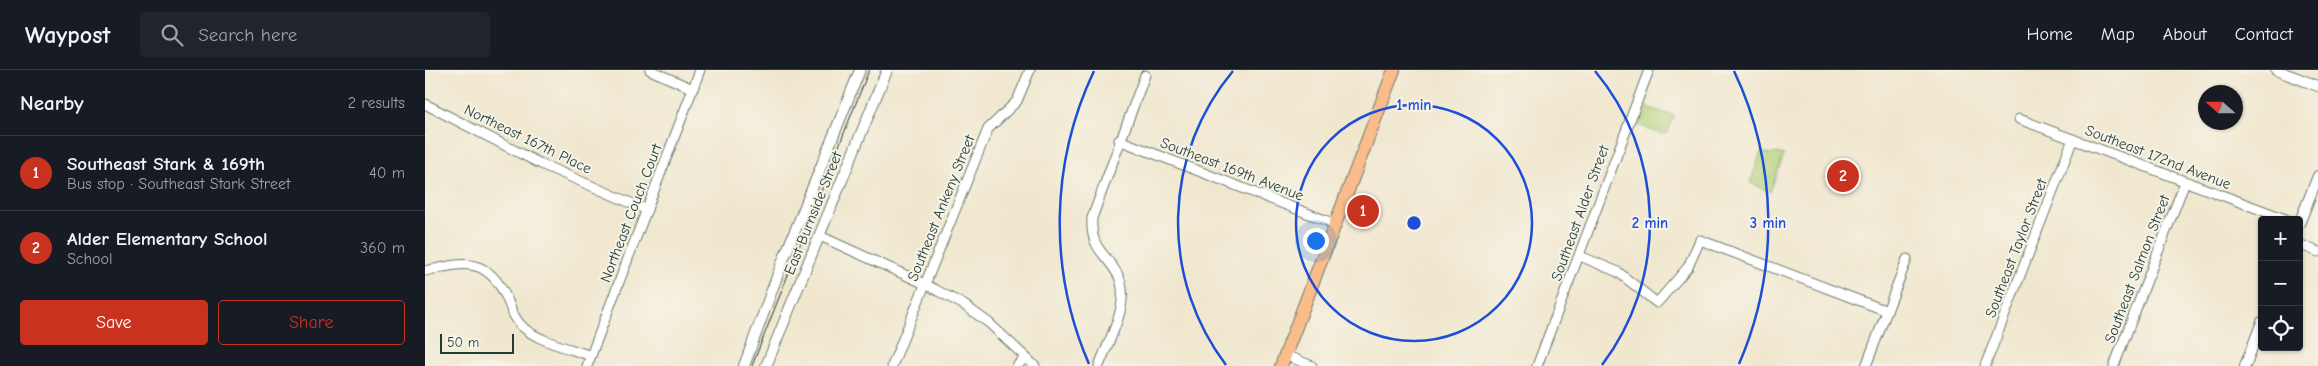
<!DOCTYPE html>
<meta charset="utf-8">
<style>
body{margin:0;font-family:"Comic Neue",sans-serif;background:#20242c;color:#f1f3f6}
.controls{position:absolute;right:15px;bottom:15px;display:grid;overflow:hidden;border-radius:5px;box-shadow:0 1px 4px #0004}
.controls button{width:45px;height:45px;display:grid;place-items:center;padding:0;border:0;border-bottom:1px solid #363941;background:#171b24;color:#f1f3f6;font:25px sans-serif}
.compass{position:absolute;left:1773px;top:15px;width:45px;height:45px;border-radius:50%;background:#171b24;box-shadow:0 1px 4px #0004;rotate:291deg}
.scale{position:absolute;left:15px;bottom:12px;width:74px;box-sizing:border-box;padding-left:5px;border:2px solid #1f3d34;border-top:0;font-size:14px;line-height:18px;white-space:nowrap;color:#1f3d34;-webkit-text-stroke:4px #f7f3e8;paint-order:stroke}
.you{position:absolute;left:890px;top:170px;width:18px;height:18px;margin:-12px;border:4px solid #fff;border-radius:50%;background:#1a73e8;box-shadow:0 0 0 8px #1a73e833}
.badge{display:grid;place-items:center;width:32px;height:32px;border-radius:50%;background:#c8321e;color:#fff;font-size:16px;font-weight:700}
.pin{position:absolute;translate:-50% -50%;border:2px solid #fff;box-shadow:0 1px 5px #0006}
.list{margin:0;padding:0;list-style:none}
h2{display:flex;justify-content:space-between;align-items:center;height:65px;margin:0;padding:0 20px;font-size:21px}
h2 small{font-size:16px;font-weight:400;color:#9ea1a6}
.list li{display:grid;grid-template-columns:32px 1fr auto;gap:15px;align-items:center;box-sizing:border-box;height:75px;padding:0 20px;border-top:1px solid #363941}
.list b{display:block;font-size:19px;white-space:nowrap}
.list p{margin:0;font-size:16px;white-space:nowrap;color:#9ea1a6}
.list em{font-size:16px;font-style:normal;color:#9ea1a6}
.actions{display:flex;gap:10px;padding:15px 20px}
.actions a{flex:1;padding:11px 0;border:1px solid #c8321e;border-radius:5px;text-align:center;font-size:18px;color:#c8321e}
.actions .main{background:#c8321e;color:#fff}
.icon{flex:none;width:28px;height:28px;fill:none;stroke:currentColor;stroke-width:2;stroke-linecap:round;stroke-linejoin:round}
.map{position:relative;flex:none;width:1893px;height:296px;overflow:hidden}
header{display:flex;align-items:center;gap:30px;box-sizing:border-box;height:70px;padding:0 25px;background:#171b24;border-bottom:1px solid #363941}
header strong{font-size:24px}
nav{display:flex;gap:28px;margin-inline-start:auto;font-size:18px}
.search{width:350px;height:45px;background:#20242c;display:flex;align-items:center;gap:12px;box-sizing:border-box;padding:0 18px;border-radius:5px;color:#9ea1a6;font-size:19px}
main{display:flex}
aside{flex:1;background:#171b24}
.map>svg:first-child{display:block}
</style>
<header>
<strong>Waypost</strong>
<div class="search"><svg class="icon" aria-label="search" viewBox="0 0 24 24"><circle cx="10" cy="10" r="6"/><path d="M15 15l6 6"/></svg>Search here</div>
<nav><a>Home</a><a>Map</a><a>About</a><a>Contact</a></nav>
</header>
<main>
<aside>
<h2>Nearby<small>2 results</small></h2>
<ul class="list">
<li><span class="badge">1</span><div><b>Southeast Stark &amp; 169th</b><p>Bus stop · Southeast Stark Street</p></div><em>40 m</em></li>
<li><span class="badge">2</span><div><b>Alder Elementary School</b><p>School</p></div><em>360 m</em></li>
</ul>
<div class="actions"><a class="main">Save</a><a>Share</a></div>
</aside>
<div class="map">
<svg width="1893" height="296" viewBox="0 0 1893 296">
<rect width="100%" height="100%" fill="#f7f3e8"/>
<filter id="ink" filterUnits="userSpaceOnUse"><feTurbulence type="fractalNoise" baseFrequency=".02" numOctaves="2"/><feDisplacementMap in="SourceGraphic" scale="10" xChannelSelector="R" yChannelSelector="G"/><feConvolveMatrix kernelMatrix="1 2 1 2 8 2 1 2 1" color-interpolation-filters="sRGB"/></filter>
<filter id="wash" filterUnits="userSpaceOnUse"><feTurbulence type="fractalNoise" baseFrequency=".0096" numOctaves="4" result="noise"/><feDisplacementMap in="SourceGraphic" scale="20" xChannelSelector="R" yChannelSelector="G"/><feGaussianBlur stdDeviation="1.12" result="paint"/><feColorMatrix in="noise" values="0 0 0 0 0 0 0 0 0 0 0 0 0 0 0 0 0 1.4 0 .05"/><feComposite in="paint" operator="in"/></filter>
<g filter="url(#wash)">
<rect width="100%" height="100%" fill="#f0e7ce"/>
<g fill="#afcf77" stroke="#678656">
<path d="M 1221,37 L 1249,46 L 1243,63 L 1236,64 L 1214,55 Z"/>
<path d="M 1336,82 C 1345,85 1351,82 1359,85 L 1345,122 L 1325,113 Z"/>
</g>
</g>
<g filter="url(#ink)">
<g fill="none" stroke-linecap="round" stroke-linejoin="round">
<g stroke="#68786a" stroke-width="11">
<g id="minor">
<path d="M 225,0 L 268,19"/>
<path d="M 0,34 L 116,94 L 222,140"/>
<path d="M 1594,49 L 1863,150"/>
<path d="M 694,70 L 910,154"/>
<path d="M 395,166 L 500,214 L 539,235 L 564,253 L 610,296"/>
<path d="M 1874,174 L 1893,182"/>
<path d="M 1155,186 L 1193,202 L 1232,233 L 1263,197 L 1275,170 L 1462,241"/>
<path d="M 0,201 C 39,192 63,186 82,229 C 86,239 90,251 99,258 C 113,271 147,279 166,286"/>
<path d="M 860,285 L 887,296"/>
<path d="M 162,296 L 275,0"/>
<path d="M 467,296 L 563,59 L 592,31 L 605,0"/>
<path d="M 592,296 L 600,288"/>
<path d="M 674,296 C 683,271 706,234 694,207 C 682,183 665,181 667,148 L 720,5"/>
<path d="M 1112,296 L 1224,0"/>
<path d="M 1441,296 L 1482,189"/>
<path d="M 1560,296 L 1648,69"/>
<path d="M 1689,296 L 1760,112"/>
</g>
</g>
<g stroke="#68786a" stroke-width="12">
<g id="tertiary">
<path d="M 1851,0 L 1893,16"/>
<path d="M 1874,154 L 1893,106"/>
<path d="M 319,296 L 357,193 L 435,0"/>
<path d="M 341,296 L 462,0"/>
<path d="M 1820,296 L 1837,252"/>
</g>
</g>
<g stroke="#68786a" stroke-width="14">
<path id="primary" d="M 856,296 L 969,0"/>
</g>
<use href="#minor" stroke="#fff" stroke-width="9"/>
<use href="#tertiary" stroke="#fff" stroke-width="10"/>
<use href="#primary" stroke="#f9bc8a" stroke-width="12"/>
<path stroke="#1f3d34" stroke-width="1" d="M 327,296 L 444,0"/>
</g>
</g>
<g fill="none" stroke="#1d4ed8" stroke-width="2.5">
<circle cx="989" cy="153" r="118"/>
<path d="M801 295A236 236 0 0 1 808 1M1170 1A236 236 0 0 1 1177 295"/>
<path d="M664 294A354 354 0 0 1 669 1M1309 1A354 354 0 0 1 1314 294"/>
</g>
<g text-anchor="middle" stroke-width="4" stroke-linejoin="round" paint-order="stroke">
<g font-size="15" fill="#1f3d34" stroke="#f7f3e8">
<text transform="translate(103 69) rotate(26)" y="5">Northeast 167th Place</text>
<text transform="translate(1733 87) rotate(21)" y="5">Southeast 172nd Avenue</text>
<text transform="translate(807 99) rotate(21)" y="5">Southeast 169th Avenue</text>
<text transform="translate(516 138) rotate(-68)" y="5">Southeast Ankeny Street</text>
<text transform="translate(206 143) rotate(-69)" y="5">Northeast Couch Court</text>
<text transform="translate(388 143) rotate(-68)" y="5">East Burnside Street</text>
<text transform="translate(1155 143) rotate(-70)" y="5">Southeast Alder Street</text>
<text transform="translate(1591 178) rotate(-69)" y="5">Southeast Taylor Street</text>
<text transform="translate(1712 199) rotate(-69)" y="5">Southeast Salmon Street</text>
</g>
</g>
<circle cx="989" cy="153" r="8" fill="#1d4ed8" stroke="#f7f3e8" stroke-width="2.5"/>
<g font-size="15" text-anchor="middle" font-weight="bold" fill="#1d4ed8" stroke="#f7f3e8" stroke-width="4" stroke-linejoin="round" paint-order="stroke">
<text x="989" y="40">1 min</text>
<text x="1225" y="158">2 min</text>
<text x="1343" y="158">3 min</text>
</g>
</svg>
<div class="controls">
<button>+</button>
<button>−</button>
<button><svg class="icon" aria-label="locate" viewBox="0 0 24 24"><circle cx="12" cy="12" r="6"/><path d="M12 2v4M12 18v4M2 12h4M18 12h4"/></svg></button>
</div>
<svg class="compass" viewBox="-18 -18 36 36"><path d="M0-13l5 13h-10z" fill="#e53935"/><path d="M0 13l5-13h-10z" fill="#9ea1a6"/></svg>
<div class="scale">50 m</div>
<div class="you"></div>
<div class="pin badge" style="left:938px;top:141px">1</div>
<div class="pin badge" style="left:1418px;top:106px">2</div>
</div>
</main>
